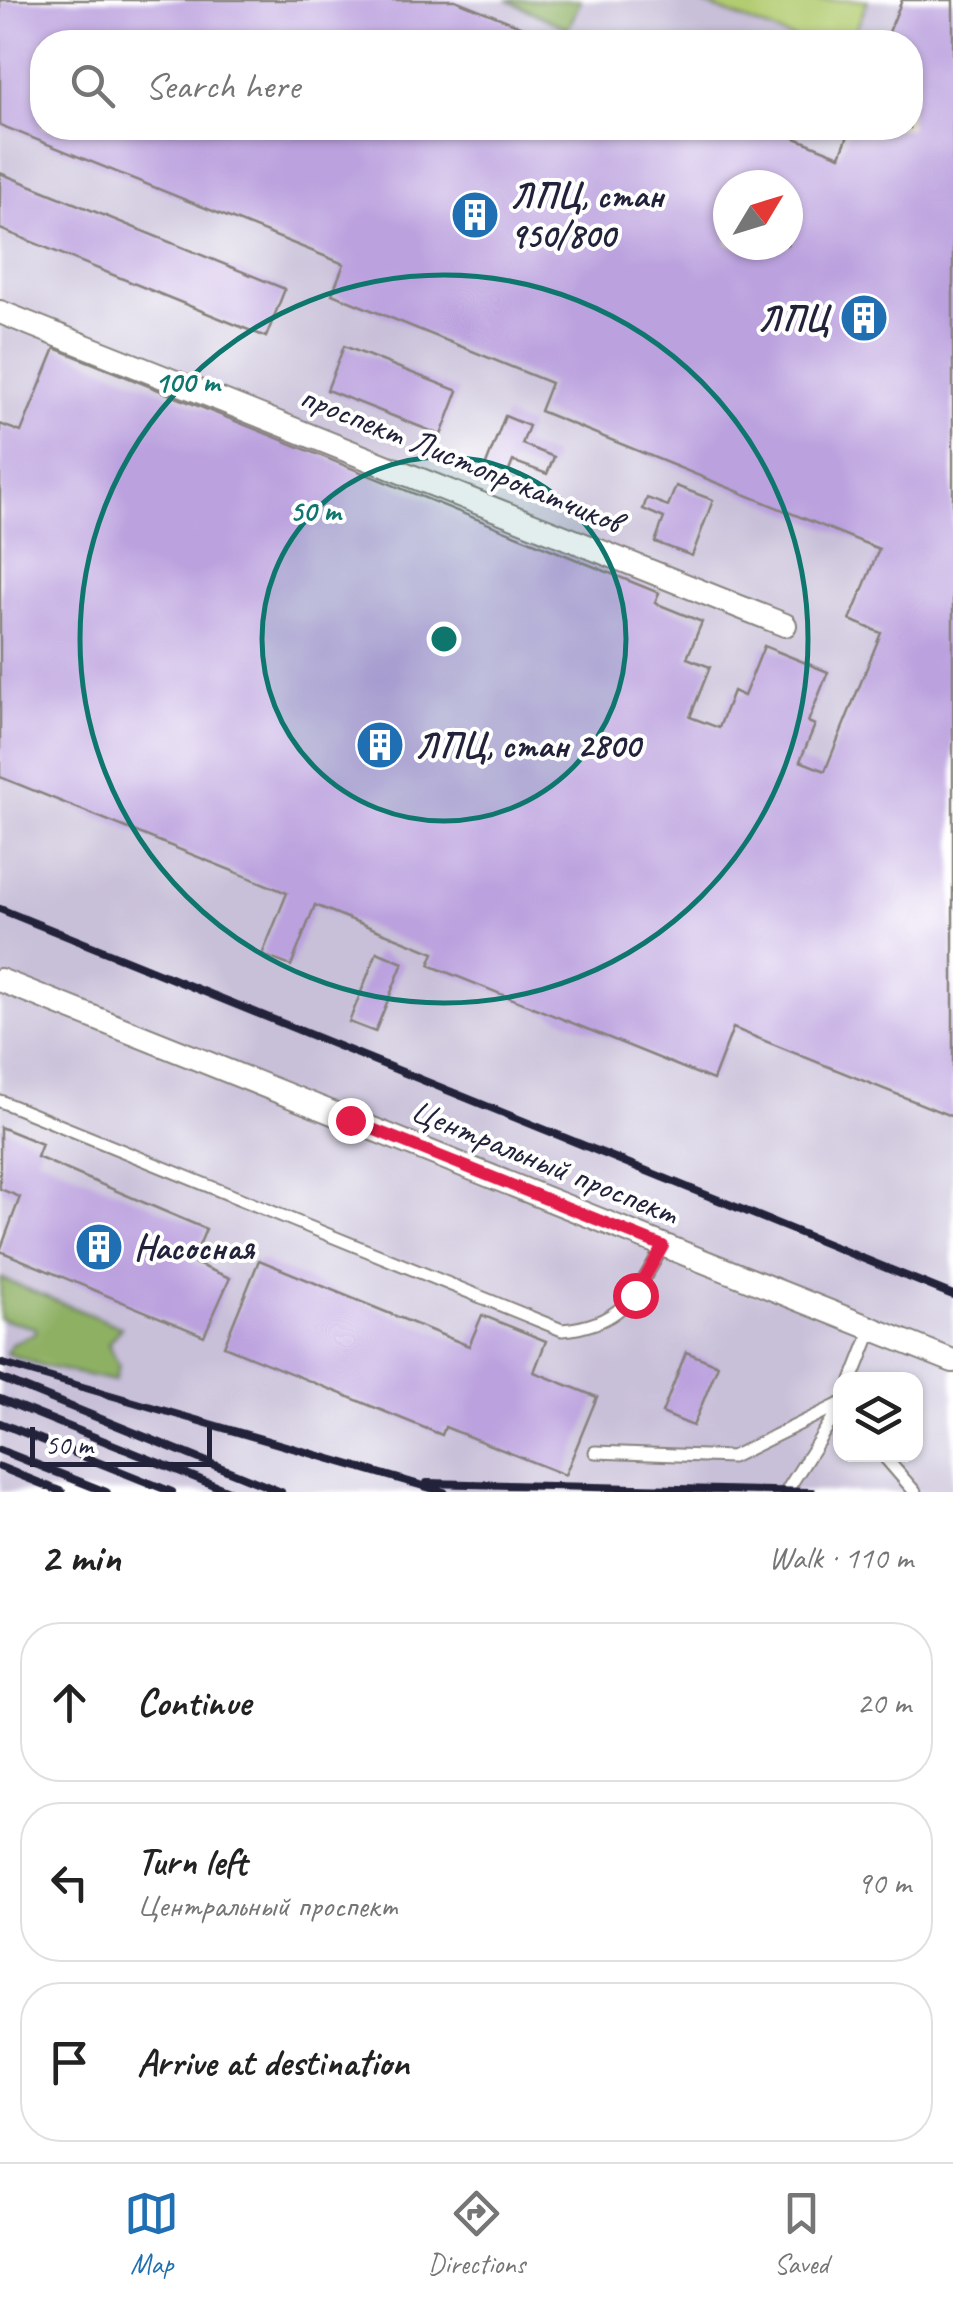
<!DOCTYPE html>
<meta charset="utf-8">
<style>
body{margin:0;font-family:Caveat,sans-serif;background:#f6f6f6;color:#222}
.controls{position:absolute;right:30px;bottom:30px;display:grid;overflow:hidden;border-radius:20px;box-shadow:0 2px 8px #0004}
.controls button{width:90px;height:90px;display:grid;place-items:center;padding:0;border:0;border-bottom:2px solid #e0e0e0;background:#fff;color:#222;font:50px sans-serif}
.compass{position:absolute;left:713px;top:170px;width:90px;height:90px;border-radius:50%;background:#fff;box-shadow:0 2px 8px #0004;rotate:52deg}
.scale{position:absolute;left:30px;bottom:25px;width:182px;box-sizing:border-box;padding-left:10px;border:5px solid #22223b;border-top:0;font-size:28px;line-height:35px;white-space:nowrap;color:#22223b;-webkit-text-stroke:8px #fff;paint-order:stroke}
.stop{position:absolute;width:30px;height:30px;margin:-22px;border:8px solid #e11d48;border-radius:50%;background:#fff}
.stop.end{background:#e11d48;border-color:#fff;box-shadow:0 2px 10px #0008}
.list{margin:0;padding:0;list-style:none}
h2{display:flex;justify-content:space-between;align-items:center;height:130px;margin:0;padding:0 40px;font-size:42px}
h2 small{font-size:32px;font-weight:400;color:#767676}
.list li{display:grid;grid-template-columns:65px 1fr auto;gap:30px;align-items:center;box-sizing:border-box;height:160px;margin:0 20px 20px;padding:0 20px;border:2px solid #e0e0e0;border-radius:40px}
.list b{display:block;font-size:38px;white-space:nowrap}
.list p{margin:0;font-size:32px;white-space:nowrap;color:#767676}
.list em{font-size:32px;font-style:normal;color:#767676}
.icon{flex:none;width:55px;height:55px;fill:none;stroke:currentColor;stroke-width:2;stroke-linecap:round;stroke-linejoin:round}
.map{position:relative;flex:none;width:953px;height:1492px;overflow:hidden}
.search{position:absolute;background:#fff;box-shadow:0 2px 8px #0004;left:30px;right:30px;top:30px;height:110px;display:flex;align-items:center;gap:25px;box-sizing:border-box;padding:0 35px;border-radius:40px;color:#767676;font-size:38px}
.sheet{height:670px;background:#fff}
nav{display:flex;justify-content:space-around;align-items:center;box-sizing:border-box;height:140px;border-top:2px solid #e0e0e0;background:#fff;font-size:28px;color:#767676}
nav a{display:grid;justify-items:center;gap:5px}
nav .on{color:#1f6fb2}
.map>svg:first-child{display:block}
</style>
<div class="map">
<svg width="953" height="1492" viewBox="0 0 953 1492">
<rect width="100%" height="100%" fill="#fff"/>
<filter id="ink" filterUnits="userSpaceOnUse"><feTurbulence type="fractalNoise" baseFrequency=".01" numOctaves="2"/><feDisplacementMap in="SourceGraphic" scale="20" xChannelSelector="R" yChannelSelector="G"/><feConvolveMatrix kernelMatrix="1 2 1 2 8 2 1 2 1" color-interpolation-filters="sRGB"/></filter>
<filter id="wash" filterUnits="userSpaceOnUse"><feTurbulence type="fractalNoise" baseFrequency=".0048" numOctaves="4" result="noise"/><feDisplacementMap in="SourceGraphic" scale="40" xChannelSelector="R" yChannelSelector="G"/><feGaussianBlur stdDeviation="2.25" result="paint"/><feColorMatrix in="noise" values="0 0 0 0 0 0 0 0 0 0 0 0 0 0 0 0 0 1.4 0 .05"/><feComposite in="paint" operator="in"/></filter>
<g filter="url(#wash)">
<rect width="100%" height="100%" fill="#ece1bf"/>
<path fill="#c8bfd8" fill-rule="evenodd" d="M 0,0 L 953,0 L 953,1492 L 0,1492 ZM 42,42 L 910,42 L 910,128 L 42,128 ZM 728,185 L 788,185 L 788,245 L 728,245 ZM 840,1380 L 916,1380 L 916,1454 L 840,1454 Z"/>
<path fill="#b3cc71" stroke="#6a7756" stroke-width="2.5" d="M 694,0 L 868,0 L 851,42 L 802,42 Z"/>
<g fill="#8eb063" stroke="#58694f" stroke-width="2.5">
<path d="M 507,0 L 581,0 L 568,29 Z"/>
<path d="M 0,1278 L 121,1327 L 108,1344 L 119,1365 L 115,1381 L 43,1366 L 6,1353 L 12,1343 L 34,1334 L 36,1328 L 0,1319 Z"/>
</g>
<g id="blocks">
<g fill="#bba1de" fill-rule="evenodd">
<path d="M 0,0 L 455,0 L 560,42 L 42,42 L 42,128 L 770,128 L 840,156 L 851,128 L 910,128 L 910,42 L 885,42 L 902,0 L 953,0 L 953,1117 L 733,1028 L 713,1080 L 429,965 L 434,953 L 315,905 L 291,966 L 262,955 L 287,893 L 0,777 L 0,424 L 21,432 L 55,348 L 659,593 L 655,603 L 702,622 L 687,658 L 710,667 L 690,717 L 719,728 L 733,691 L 744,696 L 764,646 L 828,672 L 808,722 L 815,725 L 800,761 L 825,771 L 881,633 L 850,620 L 879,549 L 540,411 L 551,383 L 332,294 L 344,264 L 0,125 ZM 728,185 L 788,185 L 788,245 L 728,245 Z"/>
<path d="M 0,173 L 285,289 L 266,337 L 0,229 Z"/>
<path d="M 344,346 L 458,391 L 441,435 L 327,390 Z"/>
<path d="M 505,416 L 529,426 L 522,444 L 554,457 L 547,474 L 513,461 L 505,481 L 483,472 Z"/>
<path d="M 676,486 L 713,500 L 692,556 L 655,542 L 664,518 L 643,509 L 647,498 L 668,506 Z"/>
<path d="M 377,952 L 403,963 L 375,1032 L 349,1022 Z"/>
<path d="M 0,1127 L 42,1144 L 37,1157 L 206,1229 L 192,1262 L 230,1278 L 204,1336 L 0,1251 L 20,1197 L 0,1189 Z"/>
<path d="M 259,1260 L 469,1346 L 482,1315 L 546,1341 L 534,1372 L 597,1397 L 565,1475 L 445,1427 L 442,1435 L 224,1346 Z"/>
<path d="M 686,1352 L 718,1365 L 693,1426 L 662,1413 Z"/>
</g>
</g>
</g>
<g filter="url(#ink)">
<use href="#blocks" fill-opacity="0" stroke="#87827d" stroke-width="2.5"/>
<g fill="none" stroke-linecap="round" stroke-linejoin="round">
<g stroke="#87827d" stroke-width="15">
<g id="service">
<path d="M 0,1101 L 562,1330 C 622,1325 636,1294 663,1246"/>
<path d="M 852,1380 L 872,1329"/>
<path d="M 595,1452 L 732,1457 L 840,1404"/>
<path d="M 882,1454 L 915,1492"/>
<path d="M 786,1492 L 840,1407"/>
</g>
</g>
<g stroke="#87827d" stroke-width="26">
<g id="minor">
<path d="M 0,312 L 785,625"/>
<path d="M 0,980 L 953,1361"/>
</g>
</g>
<use href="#service" stroke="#fff" stroke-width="11"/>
<use href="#minor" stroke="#fff" stroke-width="22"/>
<g stroke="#22223b" stroke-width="8">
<path d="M 0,909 L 953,1295"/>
<path d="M 0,1363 L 444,1492"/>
<path d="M 0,1378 L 281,1492"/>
<path d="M 0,1399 L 231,1492"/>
<path d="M 0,1423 L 172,1492"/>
<path d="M 0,1450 L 106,1492"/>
<path d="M 0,1467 L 62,1492"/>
<path d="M 427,1483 L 812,1492"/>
</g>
</g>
</g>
<g fill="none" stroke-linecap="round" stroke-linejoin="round" filter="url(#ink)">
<path stroke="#e11d48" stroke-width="12" d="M 350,1120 L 663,1246 L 635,1295"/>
</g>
<circle cx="444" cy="639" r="182" fill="#0f766e" fill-opacity=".12"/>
<g fill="none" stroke="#0f766e" stroke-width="5">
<circle cx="444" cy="639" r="182"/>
<circle cx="444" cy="639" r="364"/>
</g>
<defs>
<g id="building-disc" transform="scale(2.5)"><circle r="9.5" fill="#1f6fb2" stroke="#fff"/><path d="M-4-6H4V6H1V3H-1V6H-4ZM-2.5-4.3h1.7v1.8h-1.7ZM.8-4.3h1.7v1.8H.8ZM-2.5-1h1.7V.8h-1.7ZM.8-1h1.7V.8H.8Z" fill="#fff"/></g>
</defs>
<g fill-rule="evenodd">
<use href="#building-disc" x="475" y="215"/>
<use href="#building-disc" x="864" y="318"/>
<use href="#building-disc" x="380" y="745"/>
<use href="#building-disc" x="99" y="1247"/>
</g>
<g text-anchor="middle" stroke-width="8" stroke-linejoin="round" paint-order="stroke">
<g font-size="35" font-weight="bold" fill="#22223b" stroke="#fff" text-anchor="start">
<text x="510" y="207">ЛПЦ, стан<tspan x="510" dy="40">950/800</tspan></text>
<text x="829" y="330" text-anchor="end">ЛПЦ</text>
<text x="415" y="757">ЛПЦ, стан 2800</text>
<text x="134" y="1259">Насосная</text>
</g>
<g font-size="35" fill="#22223b" stroke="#fff">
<text transform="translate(461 458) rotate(22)" y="12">проспект Листопрокатчиков</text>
<text transform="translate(545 1161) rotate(22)" y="12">Центральный проспект</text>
</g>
</g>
<circle cx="444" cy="639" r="15" fill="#0f766e" stroke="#fff" stroke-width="5"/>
<g font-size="30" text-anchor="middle" font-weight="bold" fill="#0f766e" stroke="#fff" stroke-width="8" stroke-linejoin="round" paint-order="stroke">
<text x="187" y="392">100 m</text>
<text x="315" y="521">50 m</text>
</g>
</svg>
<div class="controls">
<button><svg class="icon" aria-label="layers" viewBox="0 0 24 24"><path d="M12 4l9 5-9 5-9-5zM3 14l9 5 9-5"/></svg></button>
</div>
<svg class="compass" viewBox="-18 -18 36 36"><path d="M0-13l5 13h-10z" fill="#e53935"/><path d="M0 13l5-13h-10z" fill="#767676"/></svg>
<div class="scale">50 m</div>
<div class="stop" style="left:635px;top:1295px"></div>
<div class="stop end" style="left:350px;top:1120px"></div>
<div class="search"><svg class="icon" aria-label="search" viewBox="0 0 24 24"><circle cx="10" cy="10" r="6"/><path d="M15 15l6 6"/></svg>Search here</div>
</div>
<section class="sheet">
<h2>2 min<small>Walk · 110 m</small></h2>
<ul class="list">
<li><svg class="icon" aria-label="ahead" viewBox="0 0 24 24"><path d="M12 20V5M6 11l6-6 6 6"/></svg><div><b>Continue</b></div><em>20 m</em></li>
<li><svg class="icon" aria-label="left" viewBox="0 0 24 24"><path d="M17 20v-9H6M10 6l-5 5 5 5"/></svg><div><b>Turn left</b><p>Центральный проспект</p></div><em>90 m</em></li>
<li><svg class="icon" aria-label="arrive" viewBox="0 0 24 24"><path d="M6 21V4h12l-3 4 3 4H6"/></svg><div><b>Arrive at destination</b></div></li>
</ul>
</section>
<nav>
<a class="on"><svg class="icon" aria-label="map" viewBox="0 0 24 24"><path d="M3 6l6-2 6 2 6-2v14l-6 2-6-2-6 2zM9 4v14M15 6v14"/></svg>Map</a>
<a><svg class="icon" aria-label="directions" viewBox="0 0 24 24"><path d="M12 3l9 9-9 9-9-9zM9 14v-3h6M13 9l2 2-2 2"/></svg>Directions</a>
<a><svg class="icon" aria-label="saved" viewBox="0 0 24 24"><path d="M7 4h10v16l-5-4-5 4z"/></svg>Saved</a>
</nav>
